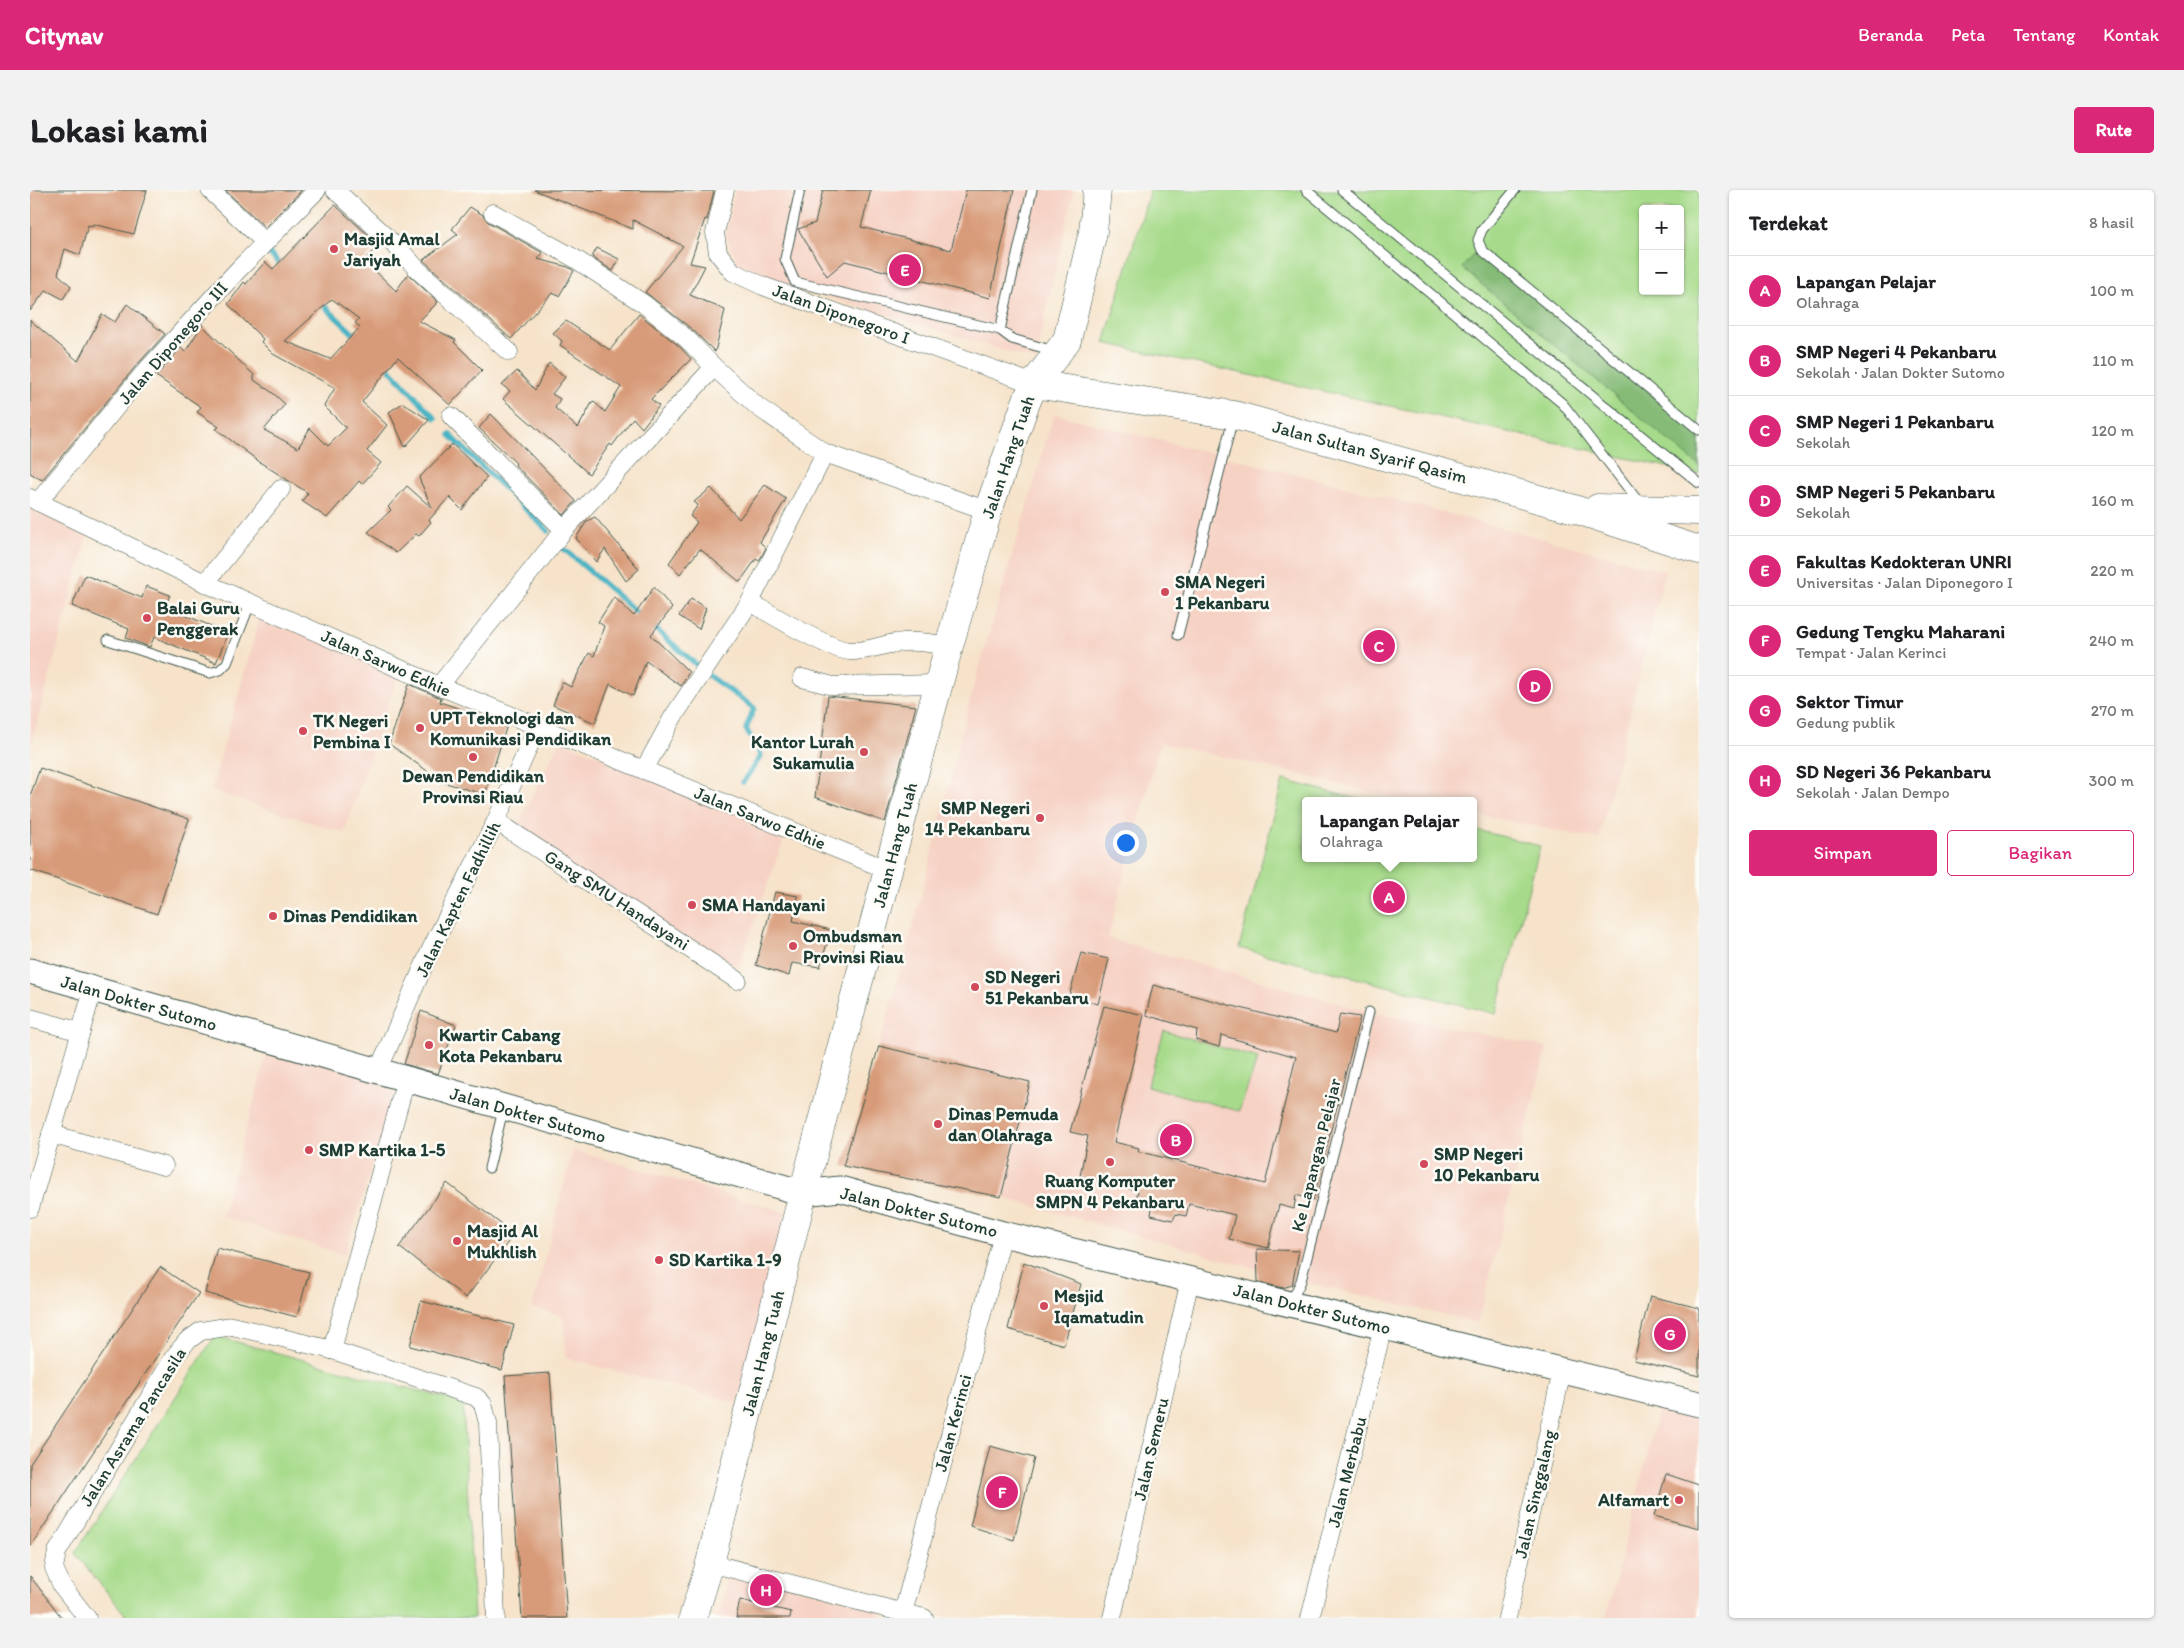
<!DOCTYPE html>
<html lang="id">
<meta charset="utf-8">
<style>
body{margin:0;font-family:Itim,sans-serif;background:#f2f2f2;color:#202124}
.controls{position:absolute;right:15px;top:15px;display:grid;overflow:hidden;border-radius:5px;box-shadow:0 1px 4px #0004}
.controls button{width:45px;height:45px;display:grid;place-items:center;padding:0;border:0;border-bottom:1px solid #e0e0e0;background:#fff;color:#202124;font:25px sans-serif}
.you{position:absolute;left:1095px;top:652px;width:18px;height:18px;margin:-12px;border:4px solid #fff;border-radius:50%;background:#1a73e8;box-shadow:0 0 0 8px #1a73e833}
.badge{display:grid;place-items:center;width:32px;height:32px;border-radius:50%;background:#db2777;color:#fff;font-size:16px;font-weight:700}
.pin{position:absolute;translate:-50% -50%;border:2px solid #fff;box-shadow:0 1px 5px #0006}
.popup{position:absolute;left:1272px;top:607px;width:175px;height:65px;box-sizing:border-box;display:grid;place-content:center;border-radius:5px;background:#fff;filter:drop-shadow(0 1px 4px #0005);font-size:16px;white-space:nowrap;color:#757577}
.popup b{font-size:19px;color:#202124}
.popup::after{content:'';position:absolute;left:50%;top:100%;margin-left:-10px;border:10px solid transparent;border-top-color:#fff}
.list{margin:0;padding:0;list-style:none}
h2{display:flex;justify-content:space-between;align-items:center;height:65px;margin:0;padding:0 20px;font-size:21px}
h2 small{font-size:16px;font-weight:400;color:#757577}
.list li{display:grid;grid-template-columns:32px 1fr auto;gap:15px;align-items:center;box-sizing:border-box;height:70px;padding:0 20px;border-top:1px solid #e0e0e0}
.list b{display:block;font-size:19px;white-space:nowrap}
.list p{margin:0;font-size:16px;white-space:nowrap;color:#757577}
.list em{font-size:16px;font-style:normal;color:#757577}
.actions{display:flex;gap:10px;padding:15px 20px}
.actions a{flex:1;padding:11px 0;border:1px solid #db2777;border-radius:5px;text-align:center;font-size:18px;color:#db2777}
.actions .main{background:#db2777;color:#fff}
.map{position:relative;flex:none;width:1669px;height:1428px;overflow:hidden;border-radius:5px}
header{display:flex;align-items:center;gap:30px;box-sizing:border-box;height:70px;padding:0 25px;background:#db2777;color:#fff}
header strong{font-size:24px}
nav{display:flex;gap:28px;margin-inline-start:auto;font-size:18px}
.intro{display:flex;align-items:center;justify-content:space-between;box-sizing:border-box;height:120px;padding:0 30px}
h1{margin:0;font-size:35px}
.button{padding:12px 22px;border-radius:5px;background:#db2777;color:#fff;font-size:18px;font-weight:700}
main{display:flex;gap:30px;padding:0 30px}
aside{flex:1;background:#fff;border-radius:5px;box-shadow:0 1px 4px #0004}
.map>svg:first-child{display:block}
</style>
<header>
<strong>Citynav</strong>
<nav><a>Beranda</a><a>Peta</a><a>Tentang</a><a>Kontak</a></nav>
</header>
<div class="intro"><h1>Lokasi kami</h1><a class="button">Rute</a></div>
<main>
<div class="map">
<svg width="1669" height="1428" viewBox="0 0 1669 1428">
<rect width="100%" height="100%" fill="#fdfcf7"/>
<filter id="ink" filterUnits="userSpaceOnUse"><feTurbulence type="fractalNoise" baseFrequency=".02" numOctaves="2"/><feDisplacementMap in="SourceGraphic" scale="10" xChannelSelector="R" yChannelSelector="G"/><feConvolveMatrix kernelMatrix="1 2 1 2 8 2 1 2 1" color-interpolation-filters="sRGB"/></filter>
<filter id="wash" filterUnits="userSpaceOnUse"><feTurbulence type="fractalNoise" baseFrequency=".0096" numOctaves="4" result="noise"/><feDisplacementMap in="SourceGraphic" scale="20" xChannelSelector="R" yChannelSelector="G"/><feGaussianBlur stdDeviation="1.12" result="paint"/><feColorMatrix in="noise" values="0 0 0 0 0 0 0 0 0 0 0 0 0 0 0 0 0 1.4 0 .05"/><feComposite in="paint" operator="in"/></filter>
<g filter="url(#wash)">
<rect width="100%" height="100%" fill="#f6e3ca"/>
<g fill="#f6d2c4">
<path d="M 705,0 L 1044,0 L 1005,170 L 741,90 L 707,71 L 696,46 Z"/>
<path d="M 1024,224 L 1325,299 L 1635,381 L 1569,649 L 1443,624 L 1443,611 L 1376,611 L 1251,580 L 1130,553 L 1078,747 L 1060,743 L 1339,822 L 1517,857 L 1448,1133 L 1271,1091 L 971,1007 L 1000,892 L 849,856 L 892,703 L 941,505 Z"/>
<path d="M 0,313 L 59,340 L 0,558 Z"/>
<path d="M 232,420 L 370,481 L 314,643 L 181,601 Z"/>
<path d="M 530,551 L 757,640 L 709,777 L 479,653 Z"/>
<path d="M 240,852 L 367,893 L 315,1065 L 192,1026 Z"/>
<path d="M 543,960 L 756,1022 L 708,1213 L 536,1168 L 533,1126 L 502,1118 Z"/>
<path d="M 1629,1218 L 1669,1228 L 1669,1428 L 1576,1428 Z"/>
<path d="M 700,1381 L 851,1419 L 849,1428 L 688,1428 Z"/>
</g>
<g fill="#a7db8b" stroke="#638c60" fill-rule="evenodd">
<path d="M 1120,0 L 1669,0 L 1669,284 L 1074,153 ZM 1613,19 L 1650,19 L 1650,101 L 1613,101 Z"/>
<path d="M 1253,590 L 1335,611 L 1275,611 L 1275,668 L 1443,668 L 1443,639 L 1510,656 L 1466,824 L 1209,758 Z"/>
<path d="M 1134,841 L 1228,868 L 1209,921 L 1117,896 Z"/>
<path d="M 185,1146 L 433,1213 L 444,1428 L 98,1428 L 45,1363 Z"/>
</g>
<path fill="#85bb77" stroke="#527c56" d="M 1447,60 L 1669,243 L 1669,276 L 1432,78 Z"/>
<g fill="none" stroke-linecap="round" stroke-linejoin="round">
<g stroke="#48b4c4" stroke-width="5.5">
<path d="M 233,57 L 253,77"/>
<path d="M 289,111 L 329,149"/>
<path d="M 354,173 L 405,228"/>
<path d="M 420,245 L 518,341"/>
<path d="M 532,357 L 612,427"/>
<path d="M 621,435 L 670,478"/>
<path d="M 678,485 L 724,518 L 716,539 L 731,566 L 713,592"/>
</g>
</g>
<g id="blocks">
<g fill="#d89b79" fill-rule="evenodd">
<path d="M 0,0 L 117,0 L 104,44 L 63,34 L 62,36 L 58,35 L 50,65 L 35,59 L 28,84 L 41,96 L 33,109 L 16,100 L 0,121 Z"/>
<path d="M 195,0 L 272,0 L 235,37 Z"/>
<path d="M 504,0 L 684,1 L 677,30 L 675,29 L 660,73 L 675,76 L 660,105 L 695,120 L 685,162 L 664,141 L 615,102 L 653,56 L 603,30 L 603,39 Z"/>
<path d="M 793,0 L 841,0 L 831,37 L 921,60 L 936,0 L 984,0 L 960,108 L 815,71 L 797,86 L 768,39 L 785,33 Z"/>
<path d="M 305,15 L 349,55 L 334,70 L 366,101 L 378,84 L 408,112 L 389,131 L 426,150 L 424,152 L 452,180 L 420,215 L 368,167 L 332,212 L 357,235 L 337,261 L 351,273 L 332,294 L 329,291 L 297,328 L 272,311 L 278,303 L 231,273 L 186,239 L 189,237 L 167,222 L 171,217 L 126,186 L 151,158 L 155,162 L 172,135 L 224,185 L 224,190 L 243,203 L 255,214 L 234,240 L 268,258 L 280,238 L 298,256 L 316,238 L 294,216 L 305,198 L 243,164 L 231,152 L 233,149 L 198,114 L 214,92 L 216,94 L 235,72 L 243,79 ZM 302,109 L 329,129 L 325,133 L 330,137 L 300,169 L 255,151 Z"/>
<path d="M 440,17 L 453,25 L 458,32 L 513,63 L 508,69 L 538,77 L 544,81 L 529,106 L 522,103 L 481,149 L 393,70 L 428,44 L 422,39 Z"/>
<path d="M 567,58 L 589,69 L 583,81 L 562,67 Z"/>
<path d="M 97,114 L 135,144 L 106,176 L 12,290 L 0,283 L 0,130 L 48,171 L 72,124 L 85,132 Z"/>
<path d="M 609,124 L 650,157 L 661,169 L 621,209 L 629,216 L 612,238 L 603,228 L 582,256 L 580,254 L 559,284 L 473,209 L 480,201 L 472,195 L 487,181 L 505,200 L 519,173 L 535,187 L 522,204 L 530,209 L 525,218 L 548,238 L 563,211 L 575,222 L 591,197 L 530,155 L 532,151 L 523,143 L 536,131 L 580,160 Z"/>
<path d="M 373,213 L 399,230 L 375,257 L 359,222 Z"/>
<path d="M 461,224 L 546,311 L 534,325 L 485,275 L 486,273 L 449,238 Z"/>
<path d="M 422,254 L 457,287 L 432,320 L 419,307 L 399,330 L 401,332 L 389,346 L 386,344 L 366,363 L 338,342 L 361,320 L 358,317 L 377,296 L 402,318 L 389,288 Z"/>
<path d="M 735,295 L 756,309 L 730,352 L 736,358 L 729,371 L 726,369 L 710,392 L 670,359 L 650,384 L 639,373 L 667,332 L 660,326 L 668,315 L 664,312 L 681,298 L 709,329 Z"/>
<path d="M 565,327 L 609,379 L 596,391 L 575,359 L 566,372 L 546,348 L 557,331 Z"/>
<path d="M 55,385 L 112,408 L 116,396 L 140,405 L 135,417 L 198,443 L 186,473 L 124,447 L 120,457 L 96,448 L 99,439 L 42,416 Z"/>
<path d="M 624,397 L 642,418 L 621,445 L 659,482 L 651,496 L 616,471 L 603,506 L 580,494 L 565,533 L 523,515 L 532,492 L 541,497 L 559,463 L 564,466 L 574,436 L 568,432 L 584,407 L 604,426 Z"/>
<path d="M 661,409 L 676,418 L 669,439 L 649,426 Z"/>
<path d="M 379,494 L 411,508 L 410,512 L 477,535 L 455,605 L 413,592 L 359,554 Z"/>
<path d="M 798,506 L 886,516 L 855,632 L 785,607 Z"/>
<path d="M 10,578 L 159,629 L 127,724 L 0,680 L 0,606 Z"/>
<path d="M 745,702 L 768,706 L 763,731 L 801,740 L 790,777 L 762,773 L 759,786 L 726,775 Z"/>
<path d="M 1051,763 L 1079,769 L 1068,814 L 1039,807 Z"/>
<path d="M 1123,795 L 1306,843 L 1310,824 L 1330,827 L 1283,1010 L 1266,1005 L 1264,1019 L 1249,1015 L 1238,1058 L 1199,1049 L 1205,1025 L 1159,1014 L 1156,1026 L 1146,1024 L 1143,1030 L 1121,1025 L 1123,1012 L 1106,1008 L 1108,1001 L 1050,986 L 1058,946 L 1040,942 L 1074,816 L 1114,825 L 1084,952 L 1109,958 L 1108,961 L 1235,994 L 1266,867 L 1191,845 L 1189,857 L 1166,850 L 1167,840 L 1116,825 Z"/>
<path d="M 391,821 L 426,835 L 408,884 L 374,874 Z"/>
<path d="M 849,856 L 1000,892 L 971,1007 L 813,976 Z"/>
<path d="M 417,993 L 484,1044 L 436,1108 L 369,1057 Z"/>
<path d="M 187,1058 L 279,1082 L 267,1127 L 175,1103 Z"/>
<path d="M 1227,1059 L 1269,1061 L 1262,1095 L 1253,1098 L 1228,1092 Z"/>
<path d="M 994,1072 L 1051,1094 L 1034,1155 L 978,1139 Z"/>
<path d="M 130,1077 L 169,1103 L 0,1357 L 0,1274 Z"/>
<path d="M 1620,1106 L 1669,1118 L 1669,1186 L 1604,1170 Z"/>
<path d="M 391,1111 L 484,1135 L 472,1180 L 380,1156 Z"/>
<path d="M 520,1183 L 537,1428 L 492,1428 L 475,1186 Z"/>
<path d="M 960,1256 L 1004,1268 L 984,1350 L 940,1336 Z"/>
<path d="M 1636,1284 L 1669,1295 L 1669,1338 L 1624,1326 Z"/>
<path d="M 0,1386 L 32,1428 L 0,1428 Z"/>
<path d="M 710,1410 L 761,1422 L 760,1428 L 706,1428 Z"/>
</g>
</g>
</g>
<g filter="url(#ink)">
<use href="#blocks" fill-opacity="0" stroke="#3f564a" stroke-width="1"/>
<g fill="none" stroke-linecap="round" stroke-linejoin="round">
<g stroke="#3f564a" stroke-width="11">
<g id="service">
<path d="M 770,0 L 755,69 L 765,92 L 970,140 L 982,149 L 1024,161"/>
<path d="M 1276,0 L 1533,214 L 1611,315"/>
<path d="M 1312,0 L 1669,293"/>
<path d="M 1485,0 L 1452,40 L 1448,50 L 1452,60 L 1669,240"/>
<path d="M 970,140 L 1002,0"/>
<path d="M 1148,445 L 1203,228"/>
<path d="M 78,450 L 180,483 L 190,480 L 197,473 L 220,414"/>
<path d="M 459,978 L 473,920"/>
<path d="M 1261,1112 L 1271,1091 L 1339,822"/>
</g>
</g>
<g stroke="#3f564a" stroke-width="19">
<g id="minor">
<path d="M 180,0 L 235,52"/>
<path d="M 305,0 L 370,60 L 388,80 L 479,162"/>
<path d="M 695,0 L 685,43 L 688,63 L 703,82 L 733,96 L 1004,194"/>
<path d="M 463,23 L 544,68 L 614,114 L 657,149 L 684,177 L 728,217 L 795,263 L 958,321"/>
<path d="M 421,226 L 534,340"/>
<path d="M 0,308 L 175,393 L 409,496 L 858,680"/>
<path d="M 8,312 L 114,183 L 206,82 L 287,0"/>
<path d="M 175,393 L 251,299"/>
<path d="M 720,412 C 741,424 799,460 820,461 C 836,462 850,455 866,453 C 884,450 901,453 919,456"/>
<path d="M 772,488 L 803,496 L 909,494"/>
<path d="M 409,496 L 534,340 L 684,177"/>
<path d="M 614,580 L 643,527 L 720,412 L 795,263"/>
<path d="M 466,631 L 707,790"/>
<path d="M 0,828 L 51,842"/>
<path d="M 348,881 L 401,759 L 466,631 L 507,538"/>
<path d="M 21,944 L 134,976"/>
<path d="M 0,1018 L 63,799"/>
<path d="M 302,1160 L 376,889"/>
<path d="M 680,1373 L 894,1428"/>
<path d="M 873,1423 L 973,1044"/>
<path d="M 57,1428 L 32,1396 L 24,1378 L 27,1362 L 144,1167 L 157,1151 L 171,1141 L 202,1136 L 302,1160 L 446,1207 L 453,1214 L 458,1233 L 466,1428"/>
<path d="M 1082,1428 L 1160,1090"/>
<path d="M 1280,1428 L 1353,1137"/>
<path d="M 1477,1428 L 1532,1181"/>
</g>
</g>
<g stroke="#3f564a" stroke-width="27">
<path id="secondary" d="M 0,781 C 257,856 514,931 773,1003 L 810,999 L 973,1044 L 1669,1214"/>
</g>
<g stroke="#3f564a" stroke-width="29">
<g id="primary">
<path d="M 1004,194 L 1204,225 L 1541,318 L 1669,360"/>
<path d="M 1568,318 L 1669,321"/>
<path d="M 663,1428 L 680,1373 L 773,1003 L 858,680 L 919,456 L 958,321 L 995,215 L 1004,194 L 1037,150 L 1063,42 L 1067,0"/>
</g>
</g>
<use href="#service" stroke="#fff" stroke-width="9"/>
<use href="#minor" stroke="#fff" stroke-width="18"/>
<use href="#secondary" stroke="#fff" stroke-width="25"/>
<use href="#primary" stroke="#fff" stroke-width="28"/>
</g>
</g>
<g fill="#d1495b" stroke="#fdfcf7" stroke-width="2">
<circle cx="304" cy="59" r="5"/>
<circle cx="1135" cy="402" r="5"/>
<circle cx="117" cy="428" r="5"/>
<circle cx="390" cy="538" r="5"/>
<circle cx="273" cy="541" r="5"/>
<circle cx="834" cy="562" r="5"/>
<circle cx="443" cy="567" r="5"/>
<circle cx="1010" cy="628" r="5"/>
<circle cx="662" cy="715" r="5"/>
<circle cx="243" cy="726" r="5"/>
<circle cx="763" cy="756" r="5"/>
<circle cx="945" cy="797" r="5"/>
<circle cx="399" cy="855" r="5"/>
<circle cx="908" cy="934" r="5"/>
<circle cx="279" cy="960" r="5"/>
<circle cx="1080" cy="972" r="5"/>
<circle cx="1394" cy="974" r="5"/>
<circle cx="427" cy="1051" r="5"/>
<circle cx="629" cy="1070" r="5"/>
<circle cx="1014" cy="1116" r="5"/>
<circle cx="1649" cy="1310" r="5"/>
</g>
<g text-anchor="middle" stroke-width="5" stroke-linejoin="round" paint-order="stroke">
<g font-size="18" font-weight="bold" fill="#1f3d34" stroke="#fdfcf7" text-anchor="start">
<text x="314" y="55">Masjid Amal<tspan x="314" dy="21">Jariyah</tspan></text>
<text x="1145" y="398">SMA Negeri<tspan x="1145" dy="21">1 Pekanbaru</tspan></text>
<text x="127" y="424">Balai Guru<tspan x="127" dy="21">Penggerak</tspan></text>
<text x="400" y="534">UPT Teknologi dan<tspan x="400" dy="21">Komunikasi Pendidikan</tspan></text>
<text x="283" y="537">TK Negeri<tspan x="283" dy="21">Pembina I</tspan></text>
<text x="824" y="558" text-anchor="end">Kantor Lurah<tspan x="824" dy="21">Sukamulia</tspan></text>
<text x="443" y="592" text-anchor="middle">Dewan Pendidikan<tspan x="443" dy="21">Provinsi Riau</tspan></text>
<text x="1000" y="624" text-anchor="end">SMP Negeri<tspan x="1000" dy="21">14 Pekanbaru</tspan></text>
<text x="672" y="721">SMA Handayani</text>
<text x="253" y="732">Dinas Pendidikan</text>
<text x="773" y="752">Ombudsman<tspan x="773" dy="21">Provinsi Riau</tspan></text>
<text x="955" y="793">SD Negeri<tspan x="955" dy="21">51 Pekanbaru</tspan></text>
<text x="409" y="851">Kwartir Cabang<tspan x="409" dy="21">Kota Pekanbaru</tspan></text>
<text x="918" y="930">Dinas Pemuda<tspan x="918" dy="21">dan Olahraga</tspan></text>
<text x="289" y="966">SMP Kartika 1-5</text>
<text x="1404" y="970">SMP Negeri<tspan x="1404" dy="21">10 Pekanbaru</tspan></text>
<text x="1080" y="997" text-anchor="middle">Ruang Komputer<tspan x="1080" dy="21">SMPN 4 Pekanbaru</tspan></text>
<text x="437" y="1047">Masjid Al<tspan x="437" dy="21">Mukhlish</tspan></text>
<text x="639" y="1076">SD Kartika 1-9</text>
<text x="1024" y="1112">Mesjid<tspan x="1024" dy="21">Iqamatudin</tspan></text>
<text x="1639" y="1316" text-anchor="end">Alfamart</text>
</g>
<g font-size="18" fill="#1f3d34" stroke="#fdfcf7">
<text transform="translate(811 124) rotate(20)" y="6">Jalan Diponegoro I</text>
<text transform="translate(143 153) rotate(-49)" y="6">Jalan Diponegoro III</text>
<text transform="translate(1340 262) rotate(15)" y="6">Jalan Sultan Syarif Qasim</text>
<text transform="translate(978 267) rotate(-71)" y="6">Jalan Hang Tuah</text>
<text transform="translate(356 473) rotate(24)" y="6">Jalan Sarwo Edhie</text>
<text transform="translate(730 628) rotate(22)" y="6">Jalan Sarwo Edhie</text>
<text transform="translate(865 655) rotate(-75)" y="6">Jalan Hang Tuah</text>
<text transform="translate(428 709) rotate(-64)" y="6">Jalan Kapten Fadhillih</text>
<text transform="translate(587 710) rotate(33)" y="6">Gang SMU Handayani</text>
<text transform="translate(109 813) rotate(16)" y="6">Jalan Dokter Sutomo</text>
<text transform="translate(498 925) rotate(16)" y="6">Jalan Dokter Sutomo</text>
<text transform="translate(1286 965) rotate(-76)" y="6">Ke Lapangan Pelajar</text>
<text transform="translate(889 1022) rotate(14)" y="6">Jalan Dokter Sutomo</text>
<text transform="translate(1282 1119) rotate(14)" y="6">Jalan Dokter Sutomo</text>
<text transform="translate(733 1163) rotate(-76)" y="6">Jalan Hang Tuah</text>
<text transform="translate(923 1233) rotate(-75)" y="6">Jalan Kerinci</text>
<text transform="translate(103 1237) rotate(-58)" y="6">Jalan Asrama Pancasila</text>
<text transform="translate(1121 1259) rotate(-77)" y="6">Jalan Semeru</text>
<text transform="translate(1317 1282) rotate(-76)" y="6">Jalan Merbabu</text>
<text transform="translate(1505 1304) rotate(-77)" y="6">Jalan Singgalang</text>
</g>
</g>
</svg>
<div class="controls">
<button>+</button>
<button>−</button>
</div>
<div class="you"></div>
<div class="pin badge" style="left:1359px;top:707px">A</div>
<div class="popup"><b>Lapangan Pelajar</b>Olahraga</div>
<div class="pin badge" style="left:1146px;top:950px">B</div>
<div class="pin badge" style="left:1349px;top:456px">C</div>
<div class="pin badge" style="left:1505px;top:496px">D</div>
<div class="pin badge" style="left:875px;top:80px">E</div>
<div class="pin badge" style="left:972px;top:1302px">F</div>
<div class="pin badge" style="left:1640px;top:1144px">G</div>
<div class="pin badge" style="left:736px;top:1400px">H</div>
</div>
<aside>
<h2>Terdekat<small>8 hasil</small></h2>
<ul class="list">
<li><span class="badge">A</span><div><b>Lapangan Pelajar</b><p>Olahraga</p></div><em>100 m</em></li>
<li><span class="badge">B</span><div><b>SMP Negeri 4 Pekanbaru</b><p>Sekolah · Jalan Dokter Sutomo</p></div><em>110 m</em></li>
<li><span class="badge">C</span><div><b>SMP Negeri 1 Pekanbaru</b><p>Sekolah</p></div><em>120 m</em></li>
<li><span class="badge">D</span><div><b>SMP Negeri 5 Pekanbaru</b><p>Sekolah</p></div><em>160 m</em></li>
<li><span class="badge">E</span><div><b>Fakultas Kedokteran UNRI</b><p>Universitas · Jalan Diponegoro I</p></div><em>220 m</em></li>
<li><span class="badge">F</span><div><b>Gedung Tengku Maharani</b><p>Tempat · Jalan Kerinci</p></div><em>240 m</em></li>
<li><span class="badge">G</span><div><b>Sektor Timur</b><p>Gedung publik</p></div><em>270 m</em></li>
<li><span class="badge">H</span><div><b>SD Negeri 36 Pekanbaru</b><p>Sekolah · Jalan Dempo</p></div><em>300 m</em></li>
</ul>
<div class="actions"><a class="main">Simpan</a><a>Bagikan</a></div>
</aside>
</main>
